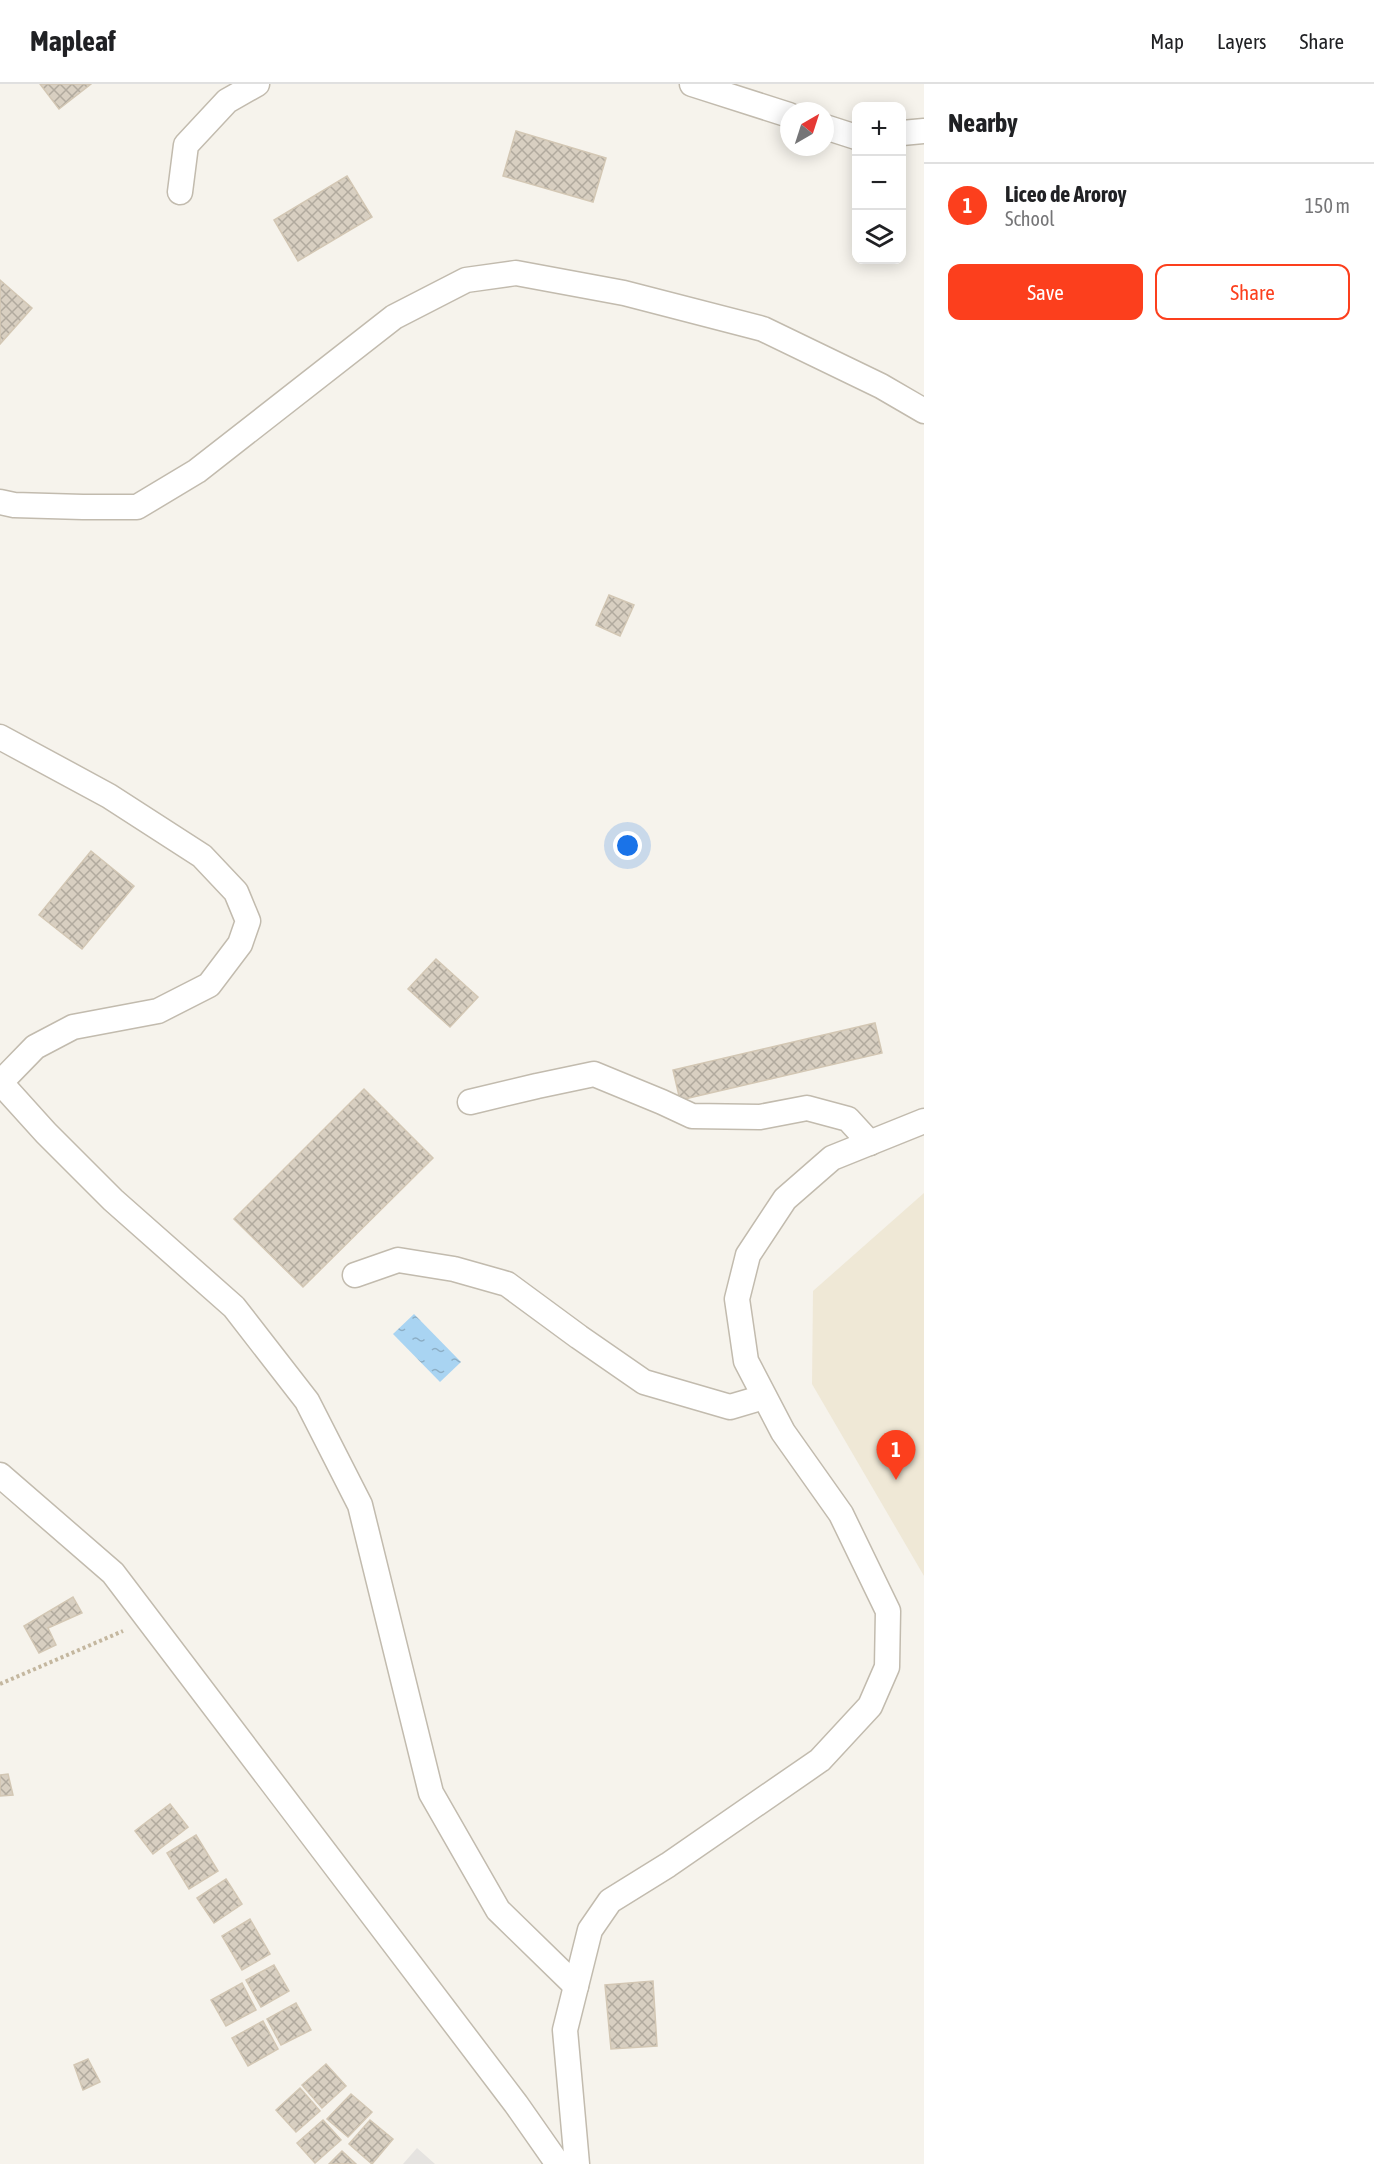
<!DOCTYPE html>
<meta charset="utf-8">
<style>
body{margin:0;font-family:"Asap Condensed",sans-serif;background:#f2f2f2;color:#202124}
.controls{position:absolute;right:18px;top:18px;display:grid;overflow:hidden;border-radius:12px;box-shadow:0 3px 15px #0003}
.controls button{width:54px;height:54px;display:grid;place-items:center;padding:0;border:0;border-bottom:2px solid #e0e0e0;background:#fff;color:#202124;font:30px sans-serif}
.compass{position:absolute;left:780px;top:18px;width:54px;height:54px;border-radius:50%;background:#fff;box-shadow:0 3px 15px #0003;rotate:39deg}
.you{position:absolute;left:628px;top:762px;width:21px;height:21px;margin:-15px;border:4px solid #fff;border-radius:50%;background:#1a73e8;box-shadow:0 0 0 9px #1a73e833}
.badge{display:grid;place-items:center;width:39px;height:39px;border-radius:50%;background:#fc3f1d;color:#fff;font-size:20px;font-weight:700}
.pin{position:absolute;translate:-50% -50px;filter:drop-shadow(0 2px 3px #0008)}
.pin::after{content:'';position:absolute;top:32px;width:21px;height:18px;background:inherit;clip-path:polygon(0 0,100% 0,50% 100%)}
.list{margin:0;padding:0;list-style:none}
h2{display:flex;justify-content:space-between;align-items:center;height:78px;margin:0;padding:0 24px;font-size:26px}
h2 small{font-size:20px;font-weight:400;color:#757577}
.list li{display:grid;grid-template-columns:39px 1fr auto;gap:18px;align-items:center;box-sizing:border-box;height:84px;padding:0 24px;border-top:2px solid #e0e0e0}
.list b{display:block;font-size:22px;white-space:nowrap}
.list p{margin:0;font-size:20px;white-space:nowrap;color:#757577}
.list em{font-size:20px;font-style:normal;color:#757577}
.actions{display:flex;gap:12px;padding:18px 24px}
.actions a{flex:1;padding:14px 0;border:2px solid #fc3f1d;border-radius:12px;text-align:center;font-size:21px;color:#fc3f1d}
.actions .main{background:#fc3f1d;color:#fff}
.icon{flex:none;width:33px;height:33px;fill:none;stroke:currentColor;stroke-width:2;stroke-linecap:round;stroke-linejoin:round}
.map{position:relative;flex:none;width:924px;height:2080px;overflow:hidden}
header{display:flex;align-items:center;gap:36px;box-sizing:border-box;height:84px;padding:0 30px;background:#fff;border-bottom:2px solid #e0e0e0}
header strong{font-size:28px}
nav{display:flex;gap:33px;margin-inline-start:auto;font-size:21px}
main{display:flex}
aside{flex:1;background:#fff}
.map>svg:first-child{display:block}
</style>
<header>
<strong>Mapleaf</strong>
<nav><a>Map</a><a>Layers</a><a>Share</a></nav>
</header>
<main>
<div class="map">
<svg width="924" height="2080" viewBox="0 0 924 2080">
<defs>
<pattern id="water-ripples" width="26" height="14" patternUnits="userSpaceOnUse" patternTransform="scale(1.5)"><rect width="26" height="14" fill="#a9d4f2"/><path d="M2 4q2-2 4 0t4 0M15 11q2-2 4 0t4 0" fill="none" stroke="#8caec5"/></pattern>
<pattern id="building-cross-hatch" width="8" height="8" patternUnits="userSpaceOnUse" patternTransform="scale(1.5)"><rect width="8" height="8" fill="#d8cfc1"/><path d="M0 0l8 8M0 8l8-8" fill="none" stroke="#b1aa9e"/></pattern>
</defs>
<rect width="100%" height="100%" fill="#f6f3ec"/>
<path fill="#efe8d6" d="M 924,1109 L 924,1492 L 812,1300 L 813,1207 Z"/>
<path fill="#e5e3e0" d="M 417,2064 L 435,2080 L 403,2080 Z"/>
<path fill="url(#water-ripples)" d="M 414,1230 L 461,1278 L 440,1298 L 393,1250 Z"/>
<g fill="url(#building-cross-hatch)" stroke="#d3c7b4" stroke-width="1.5">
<path d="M 40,0 L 91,0 L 59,25 Z"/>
<path d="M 516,47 L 606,74 L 593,118 L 503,92 Z"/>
<path d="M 347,92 L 372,133 L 298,177 L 274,136 Z"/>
<path d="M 0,196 L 32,224 L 0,260 Z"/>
<path d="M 609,511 L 634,521 L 620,552 L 596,541 Z"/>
<path d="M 91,767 L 134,802 L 82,865 L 39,831 Z"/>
<path d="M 436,875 L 478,913 L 450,943 L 408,905 Z"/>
<path d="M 875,939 L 882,969 L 680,1016 L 673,986 Z"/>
<path d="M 364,1005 L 433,1074 L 303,1203 L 234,1135 Z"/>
<path d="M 73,1513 L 82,1529 L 48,1544 L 56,1561 L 39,1569 L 24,1542 Z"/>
<path d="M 8,1690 L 13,1711 L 0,1712 L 0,1691 Z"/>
<path d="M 170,1720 L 188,1743 L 153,1770 L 135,1747 Z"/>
<path d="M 196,1751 L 218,1787 L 189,1805 L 167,1769 Z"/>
<path d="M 226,1795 L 242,1820 L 214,1839 L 197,1814 Z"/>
<path d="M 250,1835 L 270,1870 L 242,1886 L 222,1852 Z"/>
<path d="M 274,1881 L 289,1907 L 261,1923 L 246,1896 Z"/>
<path d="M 653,1897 L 657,1962 L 611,1965 L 605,1901 Z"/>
<path d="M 242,1899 L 256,1926 L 226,1942 L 211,1916 Z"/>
<path d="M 296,1919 L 311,1946 L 281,1961 L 267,1935 Z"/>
<path d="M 263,1937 L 278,1965 L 248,1982 L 232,1954 Z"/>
<path d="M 88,1975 L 100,1998 L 83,2006 L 74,1981 Z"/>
<path d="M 326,1980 L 346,2002 L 322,2024 L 302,2001 Z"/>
<path d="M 300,2004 L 320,2027 L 296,2048 L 276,2026 Z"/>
<path d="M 351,2010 L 372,2028 L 348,2053 L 327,2035 Z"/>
<path d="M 323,2036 L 341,2056 L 315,2079 L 297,2059 Z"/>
<path d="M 370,2036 L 393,2055 L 372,2080 L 349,2060 Z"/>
<path d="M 342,2067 L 356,2080 L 329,2080 Z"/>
</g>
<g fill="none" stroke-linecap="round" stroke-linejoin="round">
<g stroke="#c2bbae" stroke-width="27">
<g id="street">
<path d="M 692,0 L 789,31"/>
<path d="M 825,43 L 856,53"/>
<path d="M 902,49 L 924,47"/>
<path d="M 180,108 L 186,61 L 227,17 L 257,0"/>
<path d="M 0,418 L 14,421 L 83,423 L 137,423 L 197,387 L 394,233 L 466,196 L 516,189 L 624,209 L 763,245 L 881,302 L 924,327"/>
<path d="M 0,653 L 109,712 L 202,772 L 236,808 L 248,837 L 240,860 L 209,901 L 158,927 L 73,943 L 35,963 L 0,999"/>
<path d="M 0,998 L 46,1049 L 113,1116 L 234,1223 L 307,1317 L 360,1421 L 431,1709 L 498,1826 L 576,1902"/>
<path d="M 470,1018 L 537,1002 L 594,990 L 662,1018 L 692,1032 L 760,1033 L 807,1024 L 848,1035 L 870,1059"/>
<path d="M 355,1191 L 398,1176 L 454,1185 L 507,1200 L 579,1253 L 644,1298 L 730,1323 L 764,1313"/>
<path d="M 0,1391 L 113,1489 L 516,2020 L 558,2080"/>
<path d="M 577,2080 L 565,1946 L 590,1846 L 610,1817 L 668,1781 L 820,1676 L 870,1622 L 887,1583 L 888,1527 L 841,1430 L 783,1348 L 746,1277 L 737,1215 L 748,1171 L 785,1115 L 832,1074 L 924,1037"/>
</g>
</g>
<path stroke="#c4b79f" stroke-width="4" stroke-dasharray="3 3" stroke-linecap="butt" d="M 0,1600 L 123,1547"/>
<use href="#street" stroke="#fff" stroke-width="24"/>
</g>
</svg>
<div class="controls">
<button>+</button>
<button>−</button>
<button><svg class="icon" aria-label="layers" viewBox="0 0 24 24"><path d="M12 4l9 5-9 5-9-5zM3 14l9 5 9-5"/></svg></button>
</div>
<svg class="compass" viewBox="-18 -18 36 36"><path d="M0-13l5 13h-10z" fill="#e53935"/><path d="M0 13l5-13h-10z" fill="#757577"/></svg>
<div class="you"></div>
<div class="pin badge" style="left:896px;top:1396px">1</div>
</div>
<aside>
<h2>Nearby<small></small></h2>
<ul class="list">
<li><span class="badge">1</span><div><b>Liceo de Aroroy</b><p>School</p></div><em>150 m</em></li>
</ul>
<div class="actions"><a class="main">Save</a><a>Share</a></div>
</aside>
</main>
